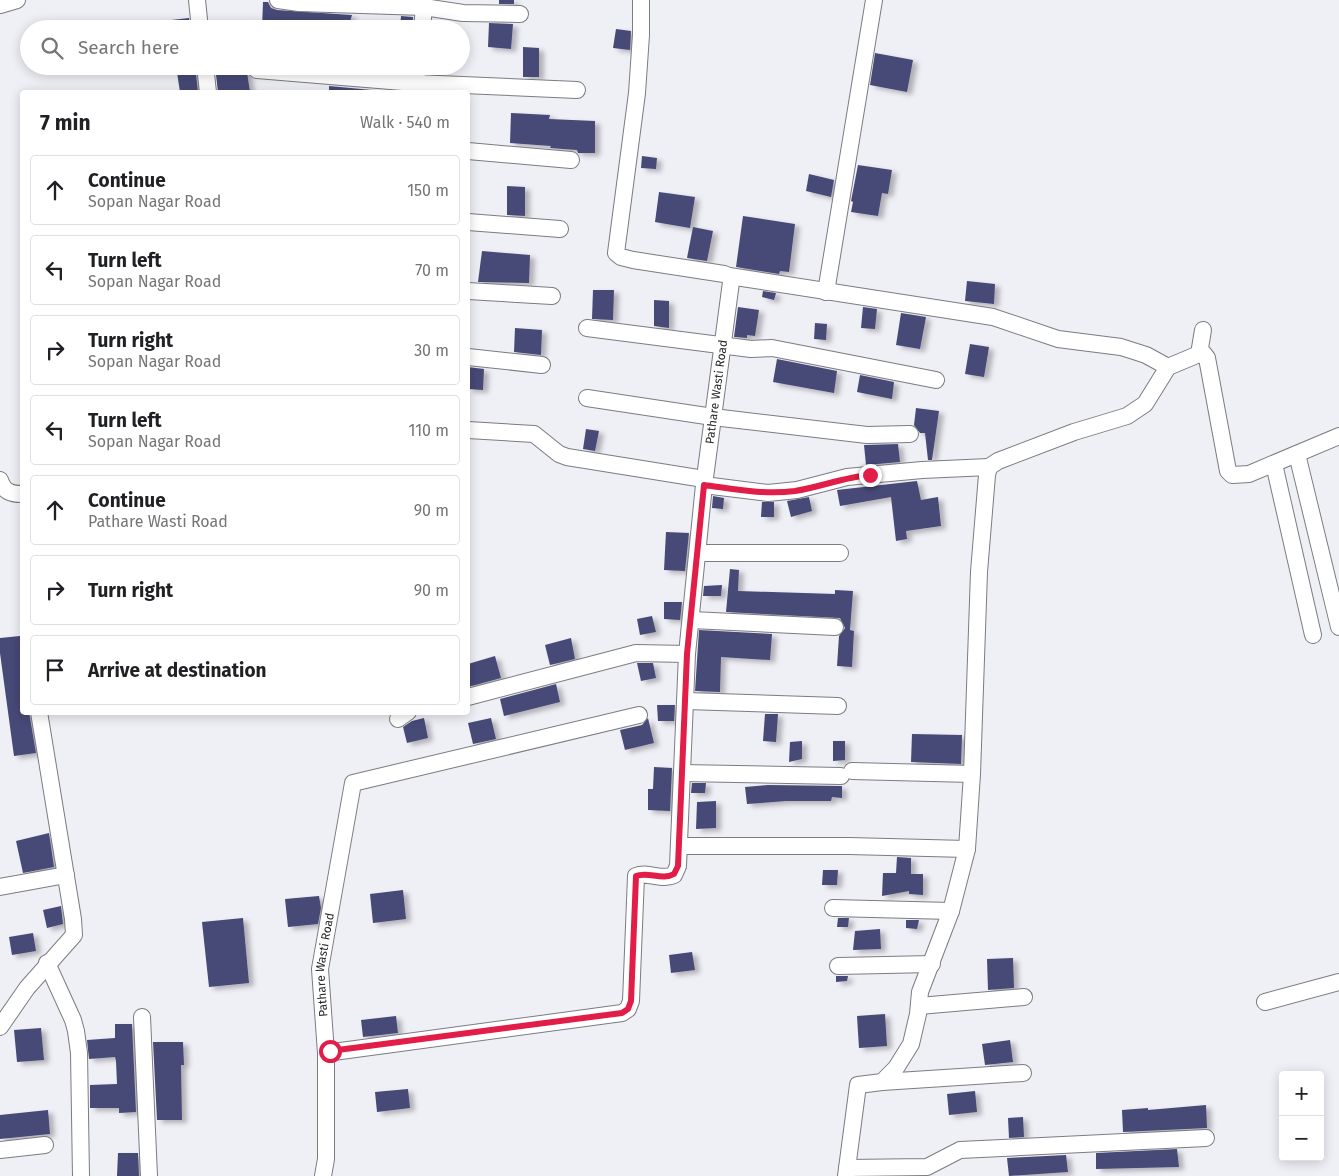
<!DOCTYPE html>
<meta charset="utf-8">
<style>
body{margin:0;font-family:"Fira Sans",sans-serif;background:#f6f6f6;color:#202124}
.controls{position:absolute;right:15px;bottom:15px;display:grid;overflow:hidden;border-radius:5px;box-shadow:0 2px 12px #0003}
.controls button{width:45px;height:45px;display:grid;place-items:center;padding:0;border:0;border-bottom:1px solid #e0e0e0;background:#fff;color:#202124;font:25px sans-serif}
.stop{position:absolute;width:15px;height:15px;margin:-11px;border:4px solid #e11d48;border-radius:50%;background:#fff}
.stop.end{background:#e11d48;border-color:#fff;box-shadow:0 1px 5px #0008}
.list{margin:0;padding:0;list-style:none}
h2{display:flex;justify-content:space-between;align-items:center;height:65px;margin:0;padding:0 20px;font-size:21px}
h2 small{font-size:16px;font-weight:400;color:#757577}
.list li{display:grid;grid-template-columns:32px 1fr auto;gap:15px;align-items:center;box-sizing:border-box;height:70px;margin:0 10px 10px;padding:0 10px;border:1px solid #e0e0e0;border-radius:5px}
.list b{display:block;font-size:19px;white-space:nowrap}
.list p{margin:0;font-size:16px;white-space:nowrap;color:#757577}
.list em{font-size:16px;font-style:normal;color:#757577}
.icon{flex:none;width:28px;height:28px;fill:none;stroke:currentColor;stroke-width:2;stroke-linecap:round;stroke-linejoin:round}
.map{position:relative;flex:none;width:1339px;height:1176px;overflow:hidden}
.search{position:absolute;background:#fff;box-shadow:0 2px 12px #0003;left:20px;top:20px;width:450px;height:55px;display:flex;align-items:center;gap:12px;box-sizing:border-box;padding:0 18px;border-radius:28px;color:#757577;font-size:19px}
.panel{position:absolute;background:#fff;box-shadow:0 2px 12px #0003;left:20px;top:90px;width:450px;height:625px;border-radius:5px}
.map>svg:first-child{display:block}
</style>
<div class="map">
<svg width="1339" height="1176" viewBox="0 0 1339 1176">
<defs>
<filter id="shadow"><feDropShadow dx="5" dy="3" stdDeviation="2.5" flood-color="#0004"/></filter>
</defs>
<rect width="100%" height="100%" fill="#efeff6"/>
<g fill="#464977" filter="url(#shadow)">
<rect x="499" y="0" width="15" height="4"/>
<path d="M 263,2 L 268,2 L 271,8 L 277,10 L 352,15 L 348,29 L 262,29 Z"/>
<path d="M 401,16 L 413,17 L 412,29 L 400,29 Z"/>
<path d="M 189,18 L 190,29 L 154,29 L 154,22 Z"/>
<path d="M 489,23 L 513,24 L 511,49 L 488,47 Z"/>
<path d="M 616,29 L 631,31 L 630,50 L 613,48 Z"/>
<path d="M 523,47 L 539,48 L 539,77 L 523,77 Z"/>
<path d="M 875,53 L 913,60 L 907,92 L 870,85 Z"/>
<path d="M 176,66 L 195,66 L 198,92 L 180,92 Z"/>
<path d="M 215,66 L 246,66 L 250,92 L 218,92 Z"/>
<path d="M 329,86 L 372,90 L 372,92 L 329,92 Z"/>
<path d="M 511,113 L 550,115 L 549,119 L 595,121 L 595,153 L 578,153 L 577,150 L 550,148 L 551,146 L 510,143 Z"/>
<path d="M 642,156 L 657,158 L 656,169 L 641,168 Z"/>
<path d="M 858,165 L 892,170 L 888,194 L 882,193 L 878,216 L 851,212 L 853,202 L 851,201 Z"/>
<path d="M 809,174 L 834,180 L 831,197 L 806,191 Z"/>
<path d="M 507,186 L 525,187 L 525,216 L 507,215 Z"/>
<path d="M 659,192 L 695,197 L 690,228 L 655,222 Z"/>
<path d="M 743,216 L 795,224 L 789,272 L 780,271 L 779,274 L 736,267 Z"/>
<path d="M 693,227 L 713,231 L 707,261 L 687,258 Z"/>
<path d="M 482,251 L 530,255 L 529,283 L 478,282 Z"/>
<path d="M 967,281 L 995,284 L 994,304 L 965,301 Z"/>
<path d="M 593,290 L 614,290 L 613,320 L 592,319 Z"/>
<path d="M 763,291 L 776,293 L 774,300 L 762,297 Z"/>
<path d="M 654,300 L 669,301 L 669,328 L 654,326 Z"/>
<path d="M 738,307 L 759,310 L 755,336 L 747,335 L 747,338 L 734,337 Z"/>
<path d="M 863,307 L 877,309 L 875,329 L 861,328 Z"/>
<path d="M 901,313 L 926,317 L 920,349 L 896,345 Z"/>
<path d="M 815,323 L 827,324 L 826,340 L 814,339 Z"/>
<path d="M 515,328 L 542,330 L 541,355 L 514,352 Z"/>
<path d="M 970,344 L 989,347 L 984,377 L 965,374 Z"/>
<path d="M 777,359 L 837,371 L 834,393 L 773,382 Z"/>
<path d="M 468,367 L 484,369 L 483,390 L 468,389 Z"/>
<path d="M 860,375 L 894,382 L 892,399 L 857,392 Z"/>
<path d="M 916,408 L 939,411 L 932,460 L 928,460 L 925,433 L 920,433 L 914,425 Z"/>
<path d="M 586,429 L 599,431 L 595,451 L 583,449 Z"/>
<path d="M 898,444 L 900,462 L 866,465 L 864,445 Z"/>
<path d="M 917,481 L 921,500 L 938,497 L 941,526 L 906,531 L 907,539 L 896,541 L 891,497 L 840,506 L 837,490 Z"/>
<path d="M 713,496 L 724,498 L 723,509 L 712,508 Z"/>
<path d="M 809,497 L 812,511 L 791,517 L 787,501 Z"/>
<path d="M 762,502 L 774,502 L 774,517 L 761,517 Z"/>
<path d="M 666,532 L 689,533 L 685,571 L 664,570 Z"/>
<path d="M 730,569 L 739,570 L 738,591 L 835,594 L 835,590 L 853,591 L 850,630 L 854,631 L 852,667 L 837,666 L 839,636 L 845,628 L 840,618 L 726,612 Z"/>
<path d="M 722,585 L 721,596 L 703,596 L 704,586 Z"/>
<path d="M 664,602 L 682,602 L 680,620 L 664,619 Z"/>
<path d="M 652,616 L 656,632 L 640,635 L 637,619 Z"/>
<path d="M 699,630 L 772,634 L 770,660 L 721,657 L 720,692 L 695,691 Z"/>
<path d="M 20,636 L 22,656 L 22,712 L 29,712 L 36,753 L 14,756 L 0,653 L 0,638 Z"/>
<path d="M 571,638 L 575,659 L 550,665 L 545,645 Z"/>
<path d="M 495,656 L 501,678 L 468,687 L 468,664 Z"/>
<path d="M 637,663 L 653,663 L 656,678 L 641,681 Z"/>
<path d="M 556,684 L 560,702 L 504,716 L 500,699 Z"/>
<path d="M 657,705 L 675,705 L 674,721 L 658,721 Z"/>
<path d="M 765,714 L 778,714 L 776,742 L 763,741 Z"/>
<path d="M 424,718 L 428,738 L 407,743 L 403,727 L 412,721 Z"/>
<path d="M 491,718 L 496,739 L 473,744 L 468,723 Z"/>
<path d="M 648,718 L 654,743 L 625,750 L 620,730 L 642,725 Z"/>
<path d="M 912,734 L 962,735 L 961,764 L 911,762 Z"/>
<path d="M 802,741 L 802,759 L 789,762 L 790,742 Z"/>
<path d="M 833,741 L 845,741 L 845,760 L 833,761 Z"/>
<path d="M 654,767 L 672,768 L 670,811 L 648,810 L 648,789 L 653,789 Z"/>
<path d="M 692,783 L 706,783 L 705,793 L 691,793 Z"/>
<path d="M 768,785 L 842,786 L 842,798 L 832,797 L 831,801 L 786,801 L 747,804 L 745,787 Z"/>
<path d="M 716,801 L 716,828 L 696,829 L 697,802 Z"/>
<path d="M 49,833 L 54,867 L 23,873 L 16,841 Z"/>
<path d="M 897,857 L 911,858 L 911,874 L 923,874 L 923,895 L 909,894 L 909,891 L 882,896 L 883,873 L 896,873 Z"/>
<path d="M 823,870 L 838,870 L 837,885 L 822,885 Z"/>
<path d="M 403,890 L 406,919 L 373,923 L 370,894 Z"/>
<path d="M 319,896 L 321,908 L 318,924 L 288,927 L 285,899 Z"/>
<path d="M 61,906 L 63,924 L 47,928 L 43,910 Z"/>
<path d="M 243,918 L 249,983 L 209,987 L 202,922 Z"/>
<path d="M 838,918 L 849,918 L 848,927 L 837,927 Z"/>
<path d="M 906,920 L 919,920 L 917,929 L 906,928 Z"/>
<path d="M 880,929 L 881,949 L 853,950 L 855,931 Z"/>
<path d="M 33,933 L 36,951 L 12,955 L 9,937 Z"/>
<path d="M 692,952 L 695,970 L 671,973 L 669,955 Z"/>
<path d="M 1013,958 L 1014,988 L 988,990 L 987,959 Z"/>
<path d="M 836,976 L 848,976 L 847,981 L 836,982 Z"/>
<path d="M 885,1014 L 887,1046 L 859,1048 L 857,1016 Z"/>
<path d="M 396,1016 L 398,1033 L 363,1037 L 361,1020 Z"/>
<path d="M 115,1024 L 132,1024 L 136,1112 L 119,1113 L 119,1108 L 90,1108 L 90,1085 L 117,1084 L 116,1061 L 115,1057 L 89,1059 L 87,1040 L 115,1038 Z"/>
<path d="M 41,1028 L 44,1060 L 17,1062 L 14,1030 Z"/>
<path d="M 1010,1040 L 1013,1062 L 985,1065 L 982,1044 Z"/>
<path d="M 153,1042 L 183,1042 L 184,1065 L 181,1065 L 182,1120 L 157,1120 Z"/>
<path d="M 408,1089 L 410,1108 L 377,1112 L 375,1092 Z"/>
<path d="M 975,1091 L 977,1112 L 949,1115 L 947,1094 Z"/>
<path d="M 1206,1105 L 1207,1128 L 1123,1132 L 1122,1110 L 1148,1108 L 1148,1110 Z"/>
<path d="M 48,1110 L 50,1134 L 0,1139 L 0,1115 Z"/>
<path d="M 1023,1117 L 1024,1137 L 1009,1138 L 1008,1118 Z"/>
<path d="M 1177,1149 L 1179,1167 L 1096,1169 L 1096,1153 Z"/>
<path d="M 118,1153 L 138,1153 L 139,1176 L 117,1176 Z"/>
<path d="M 1066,1155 L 1068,1172 L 1009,1176 L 1007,1158 Z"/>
</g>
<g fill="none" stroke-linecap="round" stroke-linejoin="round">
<g stroke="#7b7c82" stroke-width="18">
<g id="minor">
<path d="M 197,0 L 200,29"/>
<path d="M 278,0 L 299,3 L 424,7 L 463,13 L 520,14"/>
<path d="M 0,5 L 17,0"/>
<path d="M 422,29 L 424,7"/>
<path d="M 205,66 L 208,92"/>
<path d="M 257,70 L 415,83 L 577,90"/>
<path d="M 416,92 L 417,66"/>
<path d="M 468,151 L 571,160"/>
<path d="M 468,222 L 560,229"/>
<path d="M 729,276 L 993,317 L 1058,339 L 1121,347 L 1146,355 L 1168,367"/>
<path d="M 468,291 L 552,296"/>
<path d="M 826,292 L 874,0"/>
<path d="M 587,328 L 751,349 L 772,348 L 936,380"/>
<path d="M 1199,354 L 1203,330"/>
<path d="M 468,357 L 542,365"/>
<path d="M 587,398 L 713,417 L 867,435 L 910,434"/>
<path d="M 468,430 L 534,434 L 559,454 L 567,457 L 704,479"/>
<path d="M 1297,454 L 1339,627"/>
<path d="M 1274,464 L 1313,635"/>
<path d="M 0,480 C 4,492 11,494 22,494"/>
<path d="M 704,485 L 768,493 L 797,490 L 847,477 L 922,470 L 989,467"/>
<path d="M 698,553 L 840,553"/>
<path d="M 692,620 L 835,627"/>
<path d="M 468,697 L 636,653 L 687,654"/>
<path d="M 686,701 L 838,706"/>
<path d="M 398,719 L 408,712"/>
<path d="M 852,771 L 972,774"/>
<path d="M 682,773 L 841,776"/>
<path d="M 679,846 L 849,846 L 967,849"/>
<path d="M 0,887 L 66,875"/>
<path d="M 833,908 L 951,911"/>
<path d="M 47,963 L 73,1020 L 76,1031 L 79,1053 L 81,1176"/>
<path d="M 838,966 L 932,964"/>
<path d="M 1265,1002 L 1339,982"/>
<path d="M 919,1006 L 1024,997"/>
<path d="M 142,1017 L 149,1176"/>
<path d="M 0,1027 L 27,988 L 74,935 L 73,919 L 39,712"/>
<path id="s1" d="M 326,1053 L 622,1013 L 628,1009 L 631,1001 L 636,876 C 648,871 662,881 674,875 L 678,866 L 687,654 L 704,485 L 731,282 L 729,276 L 724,274 L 633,260 L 621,257 L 616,253 L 637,93 L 641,35 L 641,0"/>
<path d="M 882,1082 L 1023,1073"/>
<path d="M 0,1150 L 45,1145"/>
<path d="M 847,1168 L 927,1167 L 960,1150 L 1206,1138"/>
<path id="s2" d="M 323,1176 L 326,1159 L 326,1053 L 320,969 L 353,783 L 639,715"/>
<path d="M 846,1176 L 858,1085 L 882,1082 L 896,1068 L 911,1044 L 918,1014 L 920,992 L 951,911 L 967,849 L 972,774 L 979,572 L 987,475 L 989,467 L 998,461 L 1074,432 L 1127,416 L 1145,404 L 1168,367 L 1199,354 L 1204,354 L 1207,358 L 1228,471 L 1232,475 L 1249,474 L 1339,436"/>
</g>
</g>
<use href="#minor" stroke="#fff" stroke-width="16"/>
</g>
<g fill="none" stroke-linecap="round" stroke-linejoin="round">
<path stroke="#e11d48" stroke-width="6" d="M 330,1051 L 622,1013 L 628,1009 L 631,1001 L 636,876 C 648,871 662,881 674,874 L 678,866 L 687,654 L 704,485 C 734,489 764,495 795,491 C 821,487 844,477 870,475"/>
</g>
<g text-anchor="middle" stroke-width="5" stroke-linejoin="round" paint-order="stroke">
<g font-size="12" fill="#262628" stroke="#fff">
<text dy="4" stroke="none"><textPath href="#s1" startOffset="964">Pathare Wasti Road</textPath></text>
<text dy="4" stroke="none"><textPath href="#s2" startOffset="212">Pathare Wasti Road</textPath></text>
</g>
</g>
</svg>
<div class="controls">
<button>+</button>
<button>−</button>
</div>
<div class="stop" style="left:330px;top:1051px"></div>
<div class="stop end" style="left:870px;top:475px"></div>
<div class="search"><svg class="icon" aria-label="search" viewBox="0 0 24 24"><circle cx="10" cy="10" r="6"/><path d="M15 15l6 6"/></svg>Search here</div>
<section class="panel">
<h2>7 min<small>Walk · 540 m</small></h2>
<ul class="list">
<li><svg class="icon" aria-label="ahead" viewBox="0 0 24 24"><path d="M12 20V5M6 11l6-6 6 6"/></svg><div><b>Continue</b><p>Sopan Nagar Road</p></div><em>150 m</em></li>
<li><svg class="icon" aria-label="left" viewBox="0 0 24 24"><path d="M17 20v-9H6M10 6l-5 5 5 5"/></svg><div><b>Turn left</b><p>Sopan Nagar Road</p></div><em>70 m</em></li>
<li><svg class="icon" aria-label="right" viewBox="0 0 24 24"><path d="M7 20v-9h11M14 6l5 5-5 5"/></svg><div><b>Turn right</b><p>Sopan Nagar Road</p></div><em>30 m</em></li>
<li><svg class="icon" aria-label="left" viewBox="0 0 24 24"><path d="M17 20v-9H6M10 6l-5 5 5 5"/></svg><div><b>Turn left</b><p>Sopan Nagar Road</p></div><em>110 m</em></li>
<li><svg class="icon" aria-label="ahead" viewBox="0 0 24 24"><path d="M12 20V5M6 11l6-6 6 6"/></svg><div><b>Continue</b><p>Pathare Wasti Road</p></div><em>90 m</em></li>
<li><svg class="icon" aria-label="right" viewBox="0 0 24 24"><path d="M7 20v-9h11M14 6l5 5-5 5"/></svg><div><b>Turn right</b></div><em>90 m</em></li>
<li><svg class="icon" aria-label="arrive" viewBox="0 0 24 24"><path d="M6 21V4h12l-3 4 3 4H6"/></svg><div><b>Arrive at destination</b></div></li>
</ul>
</section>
</div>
